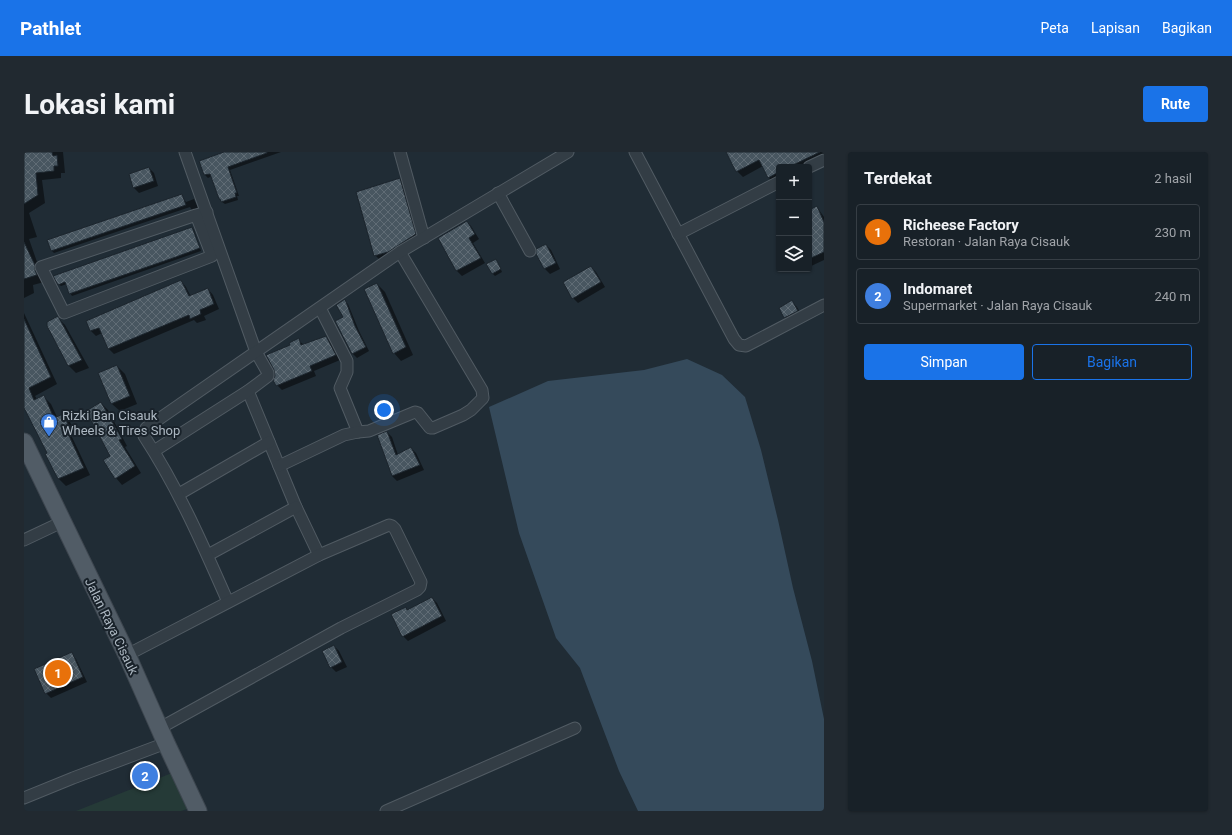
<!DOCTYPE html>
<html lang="id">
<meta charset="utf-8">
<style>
body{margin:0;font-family:Roboto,sans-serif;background:#212930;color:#f1f3f6}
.controls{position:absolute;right:12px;top:12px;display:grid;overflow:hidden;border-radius:4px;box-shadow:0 1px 3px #0004}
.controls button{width:36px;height:36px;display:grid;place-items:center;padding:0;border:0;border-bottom:1px solid #363e45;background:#182128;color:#f1f3f6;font:20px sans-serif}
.you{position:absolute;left:360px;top:258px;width:14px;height:14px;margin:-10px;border:3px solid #fff;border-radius:50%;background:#1a73e8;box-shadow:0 0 0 6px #1a73e833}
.badge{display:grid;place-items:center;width:26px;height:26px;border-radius:50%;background:#1a73e8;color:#fff;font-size:13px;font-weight:700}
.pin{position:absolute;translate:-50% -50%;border:2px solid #fff;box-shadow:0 1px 4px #0006}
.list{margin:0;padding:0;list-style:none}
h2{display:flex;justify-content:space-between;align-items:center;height:52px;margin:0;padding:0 16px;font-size:17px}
h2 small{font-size:13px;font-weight:400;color:#9fa3a8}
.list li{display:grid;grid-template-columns:26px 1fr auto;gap:12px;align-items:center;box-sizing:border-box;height:56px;margin:0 8px 8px;padding:0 8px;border:1px solid #363e45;border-radius:4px}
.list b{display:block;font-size:15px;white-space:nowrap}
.list p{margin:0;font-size:13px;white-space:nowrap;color:#9fa3a8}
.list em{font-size:13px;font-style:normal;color:#9fa3a8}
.actions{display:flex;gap:8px;padding:12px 16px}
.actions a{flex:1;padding:9px 0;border:1px solid #1a73e8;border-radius:4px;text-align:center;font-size:14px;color:#1a73e8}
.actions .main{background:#1a73e8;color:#fff}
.icon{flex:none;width:22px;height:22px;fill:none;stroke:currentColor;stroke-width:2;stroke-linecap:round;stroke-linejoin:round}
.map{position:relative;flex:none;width:800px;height:659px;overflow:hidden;border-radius:4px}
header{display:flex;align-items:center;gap:24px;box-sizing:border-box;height:56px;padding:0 20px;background:#1a73e8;color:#fff}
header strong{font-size:19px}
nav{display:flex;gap:22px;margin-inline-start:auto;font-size:14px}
.intro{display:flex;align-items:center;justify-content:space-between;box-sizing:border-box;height:96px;padding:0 24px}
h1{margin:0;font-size:28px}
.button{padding:10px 18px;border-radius:4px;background:#1a73e8;color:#fff;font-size:14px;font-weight:700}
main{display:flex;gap:24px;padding:0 24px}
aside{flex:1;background:#182128;border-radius:4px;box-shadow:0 1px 3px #0004}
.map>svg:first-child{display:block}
</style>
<header>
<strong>Pathlet</strong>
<nav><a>Peta</a><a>Lapisan</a><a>Bagikan</a></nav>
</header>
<div class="intro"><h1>Lokasi kami</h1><a class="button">Rute</a></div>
<main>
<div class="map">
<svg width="800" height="659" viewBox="0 0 800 659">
<defs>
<pattern id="building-cross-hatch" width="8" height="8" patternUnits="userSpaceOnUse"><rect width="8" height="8" fill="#485660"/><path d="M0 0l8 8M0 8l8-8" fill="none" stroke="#606c75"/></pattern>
</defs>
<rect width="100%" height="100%" fill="#202c35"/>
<path fill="#253a37" d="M 148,621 L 163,657 L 157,659 L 52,659 Z"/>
<path fill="#354a5b" d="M 663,207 L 698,223 L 721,245 L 737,298 L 754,368 L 769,436 L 788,509 L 800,567 L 800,659 L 614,659 L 595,619 L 556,516 L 532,486 L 495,381 L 465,255 L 524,229 L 620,218 Z"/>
<g fill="#0007">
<path d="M 0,0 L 39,0 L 41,21 L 37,21 L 37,26 L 18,28 L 21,51 L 5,61 L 13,85 L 5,87 L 20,130 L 9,133 L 10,141 L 0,146 Z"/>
<path d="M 203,0 L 257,0 L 206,18 L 215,44 L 213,44 L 214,48 L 201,52 L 198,50 L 188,24 L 184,26 L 181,23 L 176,10 Z"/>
<path d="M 707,0 L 800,0 L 800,6 L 782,15 L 755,15 L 755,28 L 750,31 L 744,25 L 739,14 L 719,25 L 713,19 Z"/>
<path d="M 125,16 L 130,21 L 134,34 L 115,41 L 110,36 Z"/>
<path d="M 376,27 L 383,34 L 399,90 L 358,110 L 351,103 Z"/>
<path d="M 158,44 L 162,50 L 170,47 L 175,58 L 169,60 L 166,55 L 30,101 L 28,99 Z"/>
<path d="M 793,55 L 800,65 L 800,108 L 785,115 L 785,59 Z"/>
<path d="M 442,70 L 447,74 L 455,87 L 449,91 L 461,111 L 438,124 L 433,119 L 415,86 Z"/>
<path d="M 168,76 L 170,78 L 177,99 L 48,144 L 46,141 L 43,132 L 37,134 L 34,132 Z"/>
<path d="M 522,93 L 527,98 L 536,117 L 526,122 L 521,117 Z"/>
<path d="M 474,111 L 478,120 L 471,124 L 469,122 Z"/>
<path d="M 567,115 L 572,120 L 581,135 L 554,151 L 549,146 Z"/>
<path d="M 157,129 L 162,135 L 167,145 L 184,137 L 189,143 L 195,157 L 180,164 L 182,168 L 173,171 L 170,168 L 90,202 L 85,197 L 78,181 L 72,184 L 67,179 L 63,170 Z"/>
<path d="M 353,132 L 361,140 L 389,203 L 377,209 L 370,201 Z"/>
<path d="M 320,149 L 324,152 L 335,179 L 345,199 L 333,206 L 329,202 L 312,170 L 321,165 Z"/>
<path d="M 768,150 L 773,155 L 778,164 L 766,170 L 761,165 Z"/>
<path d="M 0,161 L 33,232 L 11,244 L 13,247 L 20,245 L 27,252 L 33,265 L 39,263 L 46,270 L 51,281 L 47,283 L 66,323 L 42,334 L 35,327 L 24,302 L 0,254 Z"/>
<path d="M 34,166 L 41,173 L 65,216 L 52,221 L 45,214 Z"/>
<path d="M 302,185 L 307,190 L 316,208 L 290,219 L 292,224 L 258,238 L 253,233 L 267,193 L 274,188 L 280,193 Z"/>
<path d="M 93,214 L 101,222 L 113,252 L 96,259 L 88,252 Z"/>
<path d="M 77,251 L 84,258 L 103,294 L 101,295 L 117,321 L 98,333 L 92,326 Z"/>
<path d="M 363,280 L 368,285 L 374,303 L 387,296 L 392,301 L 400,318 L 373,329 L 368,324 L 354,284 Z"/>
<path d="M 408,446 L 413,451 L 422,469 L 384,489 L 379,484 L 381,456 L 384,459 Z"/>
<path d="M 310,494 L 315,499 L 323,515 L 312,520 L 307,515 Z"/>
<path d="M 47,502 L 52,507 L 63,530 L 27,546 L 22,541 Z"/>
</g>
<g fill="url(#building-cross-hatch)" stroke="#1b242c">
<path d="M 0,0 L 28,0 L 29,4 L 33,3 L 34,14 L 30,14 L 30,19 L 12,21 L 14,43 L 0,52 Z"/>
<path d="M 200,0 L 243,0 L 243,1 L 204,15 L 213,41 L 211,41 L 212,45 L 197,50 L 196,47 L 195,47 L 186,22 L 180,23 L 175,9 Z"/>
<path d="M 702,0 L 796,0 L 765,15 L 755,15 L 755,20 L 744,26 L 735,8 L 712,20 Z"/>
<path d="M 125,15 L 130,29 L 109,36 L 105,22 Z"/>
<path d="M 376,26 L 392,82 L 364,100 L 350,104 L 332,40 Z"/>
<path d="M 158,42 L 162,53 L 27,99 L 23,88 Z"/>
<path d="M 793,54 L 800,70 L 800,100 L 785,107 L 785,58 Z"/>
<path d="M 443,69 L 451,82 L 445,86 L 457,106 L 432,119 L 414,86 Z"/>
<path d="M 168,75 L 176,96 L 152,105 L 45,142 L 41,130 L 34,133 L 29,124 Z"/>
<path d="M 0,90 L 11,113 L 11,118 L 13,123 L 0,127 Z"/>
<path d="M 522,92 L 532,111 L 520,117 L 512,102 L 512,97 Z"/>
<path d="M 472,107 L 477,117 L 468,122 L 462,112 Z"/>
<path d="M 567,114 L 577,130 L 548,147 L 539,130 Z"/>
<path d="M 157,128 L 165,144 L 184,136 L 190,152 L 176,158 L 177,162 L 166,167 L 165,163 L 84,197 L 75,176 L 66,179 L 62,169 Z"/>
<path d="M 353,131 L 382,195 L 369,202 L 340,137 Z"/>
<path d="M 321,147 L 331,174 L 342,195 L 328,202 L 311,169 L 319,165 L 312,153 Z"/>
<path d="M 768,148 L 774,159 L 760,166 L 755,156 Z"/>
<path d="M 34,164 L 58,208 L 44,214 L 23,174 L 23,170 Z"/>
<path d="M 0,167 L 27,225 L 5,236 L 10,248 L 20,243 L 30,266 L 39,262 L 45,274 L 41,275 L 60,316 L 34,327 L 21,302 L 23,301 L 0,256 Z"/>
<path d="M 302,184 L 312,203 L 286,214 L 288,219 L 252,234 L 249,228 L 251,224 L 250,218 L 242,203 L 266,193 L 265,191 L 275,186 L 277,193 Z"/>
<path d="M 93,213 L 106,244 L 87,252 L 74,221 Z"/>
<path d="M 77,250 L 98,287 L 95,288 L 111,314 L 91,327 L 79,308 L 86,304 L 62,259 Z"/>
<path d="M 363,279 L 372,303 L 387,295 L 396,313 L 368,324 L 353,283 Z"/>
<path d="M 408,445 L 418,464 L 378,485 L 367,462 L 382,455 L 383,458 Z"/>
<path d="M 310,493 L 318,510 L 306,516 L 298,499 Z"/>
<path d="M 48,500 L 59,525 L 21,542 L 10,517 Z"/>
</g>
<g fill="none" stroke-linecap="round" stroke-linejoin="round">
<g stroke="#515b63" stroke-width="13">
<g id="street">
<path d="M 376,0 L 400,86"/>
<path d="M 611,0 L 710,187 L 715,193 L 722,194 L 800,153"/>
<path d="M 785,15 L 800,8"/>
<path d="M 474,41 L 506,99"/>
<path d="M 172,63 L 188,104 L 40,161 L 17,115 L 172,63 L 183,60"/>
<path d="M 654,82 L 755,30"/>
<path d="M 296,156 L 323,209 L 323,220 L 316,236 L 334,280"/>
<path d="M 224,239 L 272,355 L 295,403"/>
<path d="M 130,299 L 224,239 L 244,224 L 244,221 L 232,200 L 161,0"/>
<path d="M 255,314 L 320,283 L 334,280 L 345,279 L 391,260 L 394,261 L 406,276 L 409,276 L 439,263 L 447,258 L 459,246 L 458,238 L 376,100"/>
<path d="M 155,342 L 245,290"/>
<path d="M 0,388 L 38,370"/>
<path d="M 184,403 L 272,355"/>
<path d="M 204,450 C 179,393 154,336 120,284 L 122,276 L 376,100 L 544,0"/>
<path d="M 103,503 L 295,403 L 365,373 L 368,374 L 371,377 L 397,430 L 396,435 L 393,438 L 317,476 L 136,576"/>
<path d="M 0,646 L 49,626 L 142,591"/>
<path d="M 362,659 L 551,576"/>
</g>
</g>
<g stroke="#3d464f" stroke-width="19">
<path id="primary" d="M 0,290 L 103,503 L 142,591 L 174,659"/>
</g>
<use href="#street" stroke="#333d45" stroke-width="11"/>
<use href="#primary" stroke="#515c66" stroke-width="17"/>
</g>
<defs>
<g id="shop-pin" transform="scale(0.9)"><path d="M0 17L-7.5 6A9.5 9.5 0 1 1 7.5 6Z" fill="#3f7fe0" stroke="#19222a"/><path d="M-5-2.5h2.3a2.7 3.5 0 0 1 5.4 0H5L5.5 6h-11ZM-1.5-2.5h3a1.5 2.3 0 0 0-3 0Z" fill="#fff"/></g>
</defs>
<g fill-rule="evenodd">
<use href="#shop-pin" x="25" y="270"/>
</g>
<g text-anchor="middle" stroke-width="4" stroke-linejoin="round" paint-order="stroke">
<g font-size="13" fill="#adb8c2" stroke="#19222a" text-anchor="start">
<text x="38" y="268">Rizki Ban Cisauk<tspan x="38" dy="15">Wheels &amp; Tires Shop</tspan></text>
</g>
<g font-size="13" fill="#adb8c2" stroke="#19222a">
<text transform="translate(88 474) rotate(64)" y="5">Jalan Raya Cisauk</text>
</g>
</g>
</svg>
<div class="controls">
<button>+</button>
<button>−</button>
<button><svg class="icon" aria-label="layers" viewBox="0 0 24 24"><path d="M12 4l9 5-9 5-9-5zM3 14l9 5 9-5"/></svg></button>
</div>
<div class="you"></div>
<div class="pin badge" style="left:34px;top:521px;background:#e8710a">1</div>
<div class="pin badge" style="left:121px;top:624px;background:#3f7fe0">2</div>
</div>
<aside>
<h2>Terdekat<small>2 hasil</small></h2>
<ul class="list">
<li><span class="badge" style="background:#e8710a">1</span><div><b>Richeese Factory</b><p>Restoran · Jalan Raya Cisauk</p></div><em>230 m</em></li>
<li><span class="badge" style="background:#3f7fe0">2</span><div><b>Indomaret</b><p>Supermarket · Jalan Raya Cisauk</p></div><em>240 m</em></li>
</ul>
<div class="actions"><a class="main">Simpan</a><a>Bagikan</a></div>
</aside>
</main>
